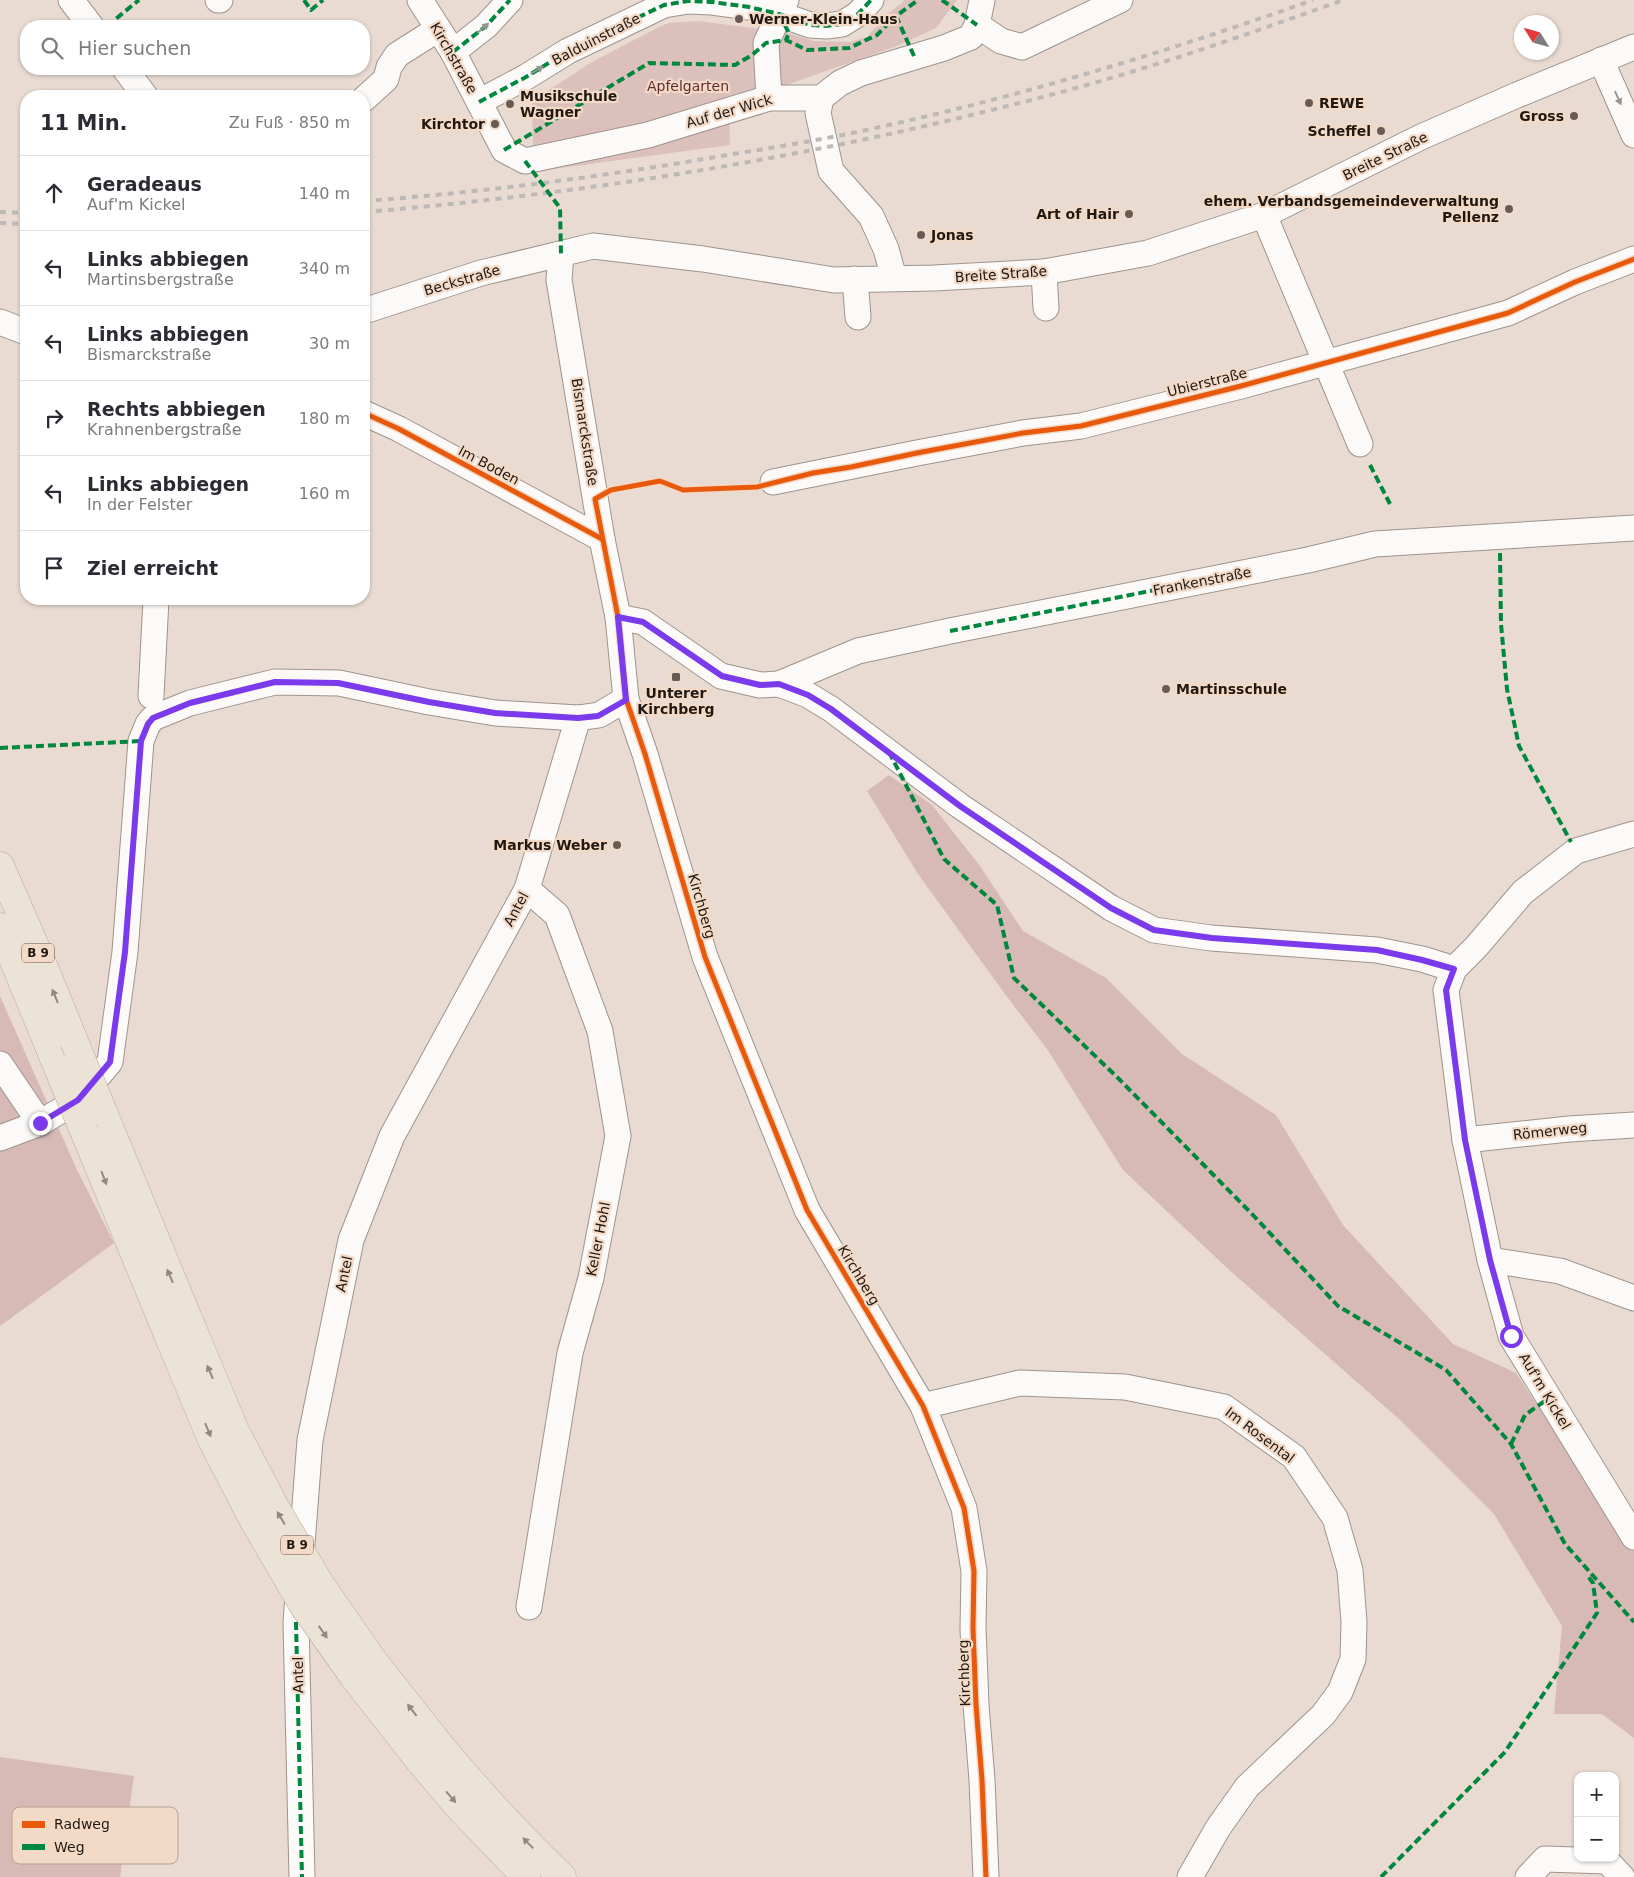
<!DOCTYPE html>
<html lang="de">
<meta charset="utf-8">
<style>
body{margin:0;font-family:"DejaVu Sans",sans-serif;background:#f2f2f3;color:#2b2b33}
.controls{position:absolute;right:15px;bottom:15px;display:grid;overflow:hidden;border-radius:10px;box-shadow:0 1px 4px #0004}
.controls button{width:45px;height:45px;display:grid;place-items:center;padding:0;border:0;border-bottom:1px solid #e1e1e2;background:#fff;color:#2b2b33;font:25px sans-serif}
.compass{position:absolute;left:1514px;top:15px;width:45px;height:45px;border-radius:50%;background:#fff;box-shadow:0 1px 4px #0004;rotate:307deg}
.stop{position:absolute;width:15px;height:15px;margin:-11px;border:4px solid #7c3aed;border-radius:50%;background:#fff}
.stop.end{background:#7c3aed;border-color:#fff;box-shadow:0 1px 5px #0008}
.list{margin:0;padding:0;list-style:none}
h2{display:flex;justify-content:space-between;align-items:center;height:65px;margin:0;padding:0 20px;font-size:21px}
h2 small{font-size:16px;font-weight:400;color:#7c7c81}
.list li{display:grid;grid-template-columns:32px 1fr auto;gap:15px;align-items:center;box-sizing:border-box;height:75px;padding:0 20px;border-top:1px solid #e1e1e2}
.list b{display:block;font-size:19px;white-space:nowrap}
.list p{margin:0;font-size:16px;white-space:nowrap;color:#7c7c81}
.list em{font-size:16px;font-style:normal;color:#7c7c81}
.icon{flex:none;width:28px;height:28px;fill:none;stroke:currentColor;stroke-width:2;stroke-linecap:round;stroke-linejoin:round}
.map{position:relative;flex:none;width:1634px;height:1877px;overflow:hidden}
.search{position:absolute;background:#fff;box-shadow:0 1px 4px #0004;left:20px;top:20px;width:350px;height:55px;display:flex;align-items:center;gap:12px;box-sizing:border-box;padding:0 18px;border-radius:20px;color:#7c7c81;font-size:19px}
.panel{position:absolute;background:#fff;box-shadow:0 1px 4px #0004;left:20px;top:90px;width:350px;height:515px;border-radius:20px}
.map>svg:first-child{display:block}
</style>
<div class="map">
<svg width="1634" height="1877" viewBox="0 0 1634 1877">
<rect width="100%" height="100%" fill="#e9dbd1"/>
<path fill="#dbc0bb" d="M 904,0 L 957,0 L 936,28 L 897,46 L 729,105 L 730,145 L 545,170 L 533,153 L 532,101 L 592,62 L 661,26 L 669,23 L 698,21 L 784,32 L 814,41 L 850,42 L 867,37 L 886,15 L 902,3 Z"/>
<g fill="#d7bab5">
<path d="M 889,775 L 932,805 L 980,866 L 1023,931 L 1106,978 L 1182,1054 L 1276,1115 L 1343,1225 L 1453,1344 L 1516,1373 L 1634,1551 L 1634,1738 L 1602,1714 L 1554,1714 L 1562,1626 L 1494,1514 L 1399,1419 L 1226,1267 L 1123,1170 L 1047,1049 L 1005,994 L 918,874 L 867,791 Z"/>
<path d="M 0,996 L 77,1170 L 114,1243 L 0,1326 Z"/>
<path d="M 0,1757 L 134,1776 L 120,1877 L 0,1877 Z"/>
</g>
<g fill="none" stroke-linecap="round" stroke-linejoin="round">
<g stroke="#9e948c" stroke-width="27">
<g id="minor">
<path d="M 71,0 L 91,26"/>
<path d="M 218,0 L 220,0"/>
<path d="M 420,0 L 453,52 L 504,150 L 525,161 L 648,135 L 769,98 L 821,98 L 840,83 L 861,73 L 944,48 L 971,37 L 977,25 L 982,0"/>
<path d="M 977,25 L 1001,41 L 1022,47 L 1120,0"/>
<path d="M 453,52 L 486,26 L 510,0"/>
<path d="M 1601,60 L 1634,135"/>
<path d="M 125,69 L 145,96"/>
<path d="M 769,98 L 766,43 L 786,0"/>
<path d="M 821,98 L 818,113 L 831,171 L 871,216 L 886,249 L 894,278"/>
<path d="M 364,99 L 386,79 L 389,67 L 397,55 L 438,29"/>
<path d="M 479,102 L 526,77 L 568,51 L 664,5 L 688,1 L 712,2 L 749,7 L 779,14 L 810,25 L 826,26 L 842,24 L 858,14 L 871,0"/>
<path d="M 1264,215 L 1360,444"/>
<path d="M 561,254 L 559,280 L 602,539 L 618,617 L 626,699 L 645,754 L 705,957 L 807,1210 L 923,1406 L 964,1508 L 974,1571 L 973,1628 L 976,1705 L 982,1780 L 986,1877"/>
<path d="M 1044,272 L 1046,308"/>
<path d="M 855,279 L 858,317"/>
<path d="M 364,311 L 481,273 L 593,246 L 703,259 L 834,280 L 934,278 L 1044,272 L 1148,253 L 1264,215 L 1421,137 L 1517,95 L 1634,47"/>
<path d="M 0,322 L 26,332"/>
<path d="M 364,413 L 399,429 L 602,539"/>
<path d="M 773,482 L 917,453 L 1023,433 L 1081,426 L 1241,386 L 1508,313 L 1575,282 L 1634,259"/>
<path d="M 618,617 L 643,622 L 721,676 L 760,685 L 779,684 L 808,695 L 831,709 L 960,806 L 1111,908 L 1154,930 L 1211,938 L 1377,950 L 1422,959 L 1454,969"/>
<path d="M 779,684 L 858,651 L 950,631 L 1308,560 L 1375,544 L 1634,528"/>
<path d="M 151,696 L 156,599"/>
<path d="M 1634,834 L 1576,851 L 1523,892 L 1476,947 L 1454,969 L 1446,990 L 1465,1140 L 1490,1260 L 1511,1336 L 1634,1537"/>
<path d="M 527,889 L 557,915 L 600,1031 L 618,1136 L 591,1278 L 570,1353 L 529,1607"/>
<path d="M 0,1064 L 40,1123"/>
<path d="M 0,1138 L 40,1123 L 78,1100 L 110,1062 L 125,952 L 141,741 L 148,724 L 153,718 L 190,703 L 275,682 L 339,683 L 429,702 L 495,713 L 578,718 L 599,715 L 626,699"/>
<path d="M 1465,1140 L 1569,1129 L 1634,1125"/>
<path d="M 1490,1260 L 1560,1271 L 1634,1298"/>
<path d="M 923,1406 L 1020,1383 L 1125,1387 L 1224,1407 L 1294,1457 L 1335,1518 L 1350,1570 L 1354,1622 L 1353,1659 L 1340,1692 L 1323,1715 L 1247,1787 L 1218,1828 L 1190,1877"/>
<path d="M 302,1877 L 296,1622 L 310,1440 L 351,1240 L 392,1136 L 527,889 L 578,718"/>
<path d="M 1528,1877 L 1545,1859 L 1607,1861 L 1622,1877"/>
</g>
</g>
<g stroke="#b8ab9b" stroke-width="29">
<g id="highway">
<path d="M 0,866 L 38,953 L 74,1041"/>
<path d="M 0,927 L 58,1068"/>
<path d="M 103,1112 L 189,1321"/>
<path d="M 85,1133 L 169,1337"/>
<path d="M 442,1748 C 480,1793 520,1837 562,1877"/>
<path d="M 419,1760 L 456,1804 L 526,1877"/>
</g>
</g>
<use href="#minor" stroke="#fcfaf8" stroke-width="25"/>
<use href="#highway" stroke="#ece3d7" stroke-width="28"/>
<g stroke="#bcb9b7" stroke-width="4" stroke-dasharray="6 6" stroke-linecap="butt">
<path d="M 364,201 C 486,192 607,176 727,155 C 771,148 814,141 857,132 C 1012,99 1164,53 1313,0"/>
<path d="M 0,212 L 26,213"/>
<path d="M 364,212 C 595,193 825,155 1050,95 C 1149,69 1246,35 1343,0"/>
<path d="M 0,223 L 26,224"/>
</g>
<g stroke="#b8ab9b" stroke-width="29" stroke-linecap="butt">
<g id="highway-bridge">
<path d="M 74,1041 L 103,1112"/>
<path d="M 58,1068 L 85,1133"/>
<path d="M 189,1321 L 235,1431 L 275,1507 L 320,1584 L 374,1662 L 442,1748"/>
<path d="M 169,1337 L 212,1440 L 254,1521 L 303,1605 L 354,1677 L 419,1760"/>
</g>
</g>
<use href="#highway-bridge" stroke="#ece3d7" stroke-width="28"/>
<g stroke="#00873e" stroke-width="4" stroke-dasharray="8 4" stroke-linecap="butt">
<path d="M 304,0 L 311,10 L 323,0"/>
<path d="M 942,0 L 977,25"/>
<path d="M 779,14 L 789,33 L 786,40"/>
<path d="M 107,26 L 139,0"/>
<path d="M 453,52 L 486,26 L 510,0"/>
<path d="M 914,56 L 896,16 L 918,0"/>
<path d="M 479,102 L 526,77 L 568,51 L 664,5 L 688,1 L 712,2 L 749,7 L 779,14 L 810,25 L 826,26 L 842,24 L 858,14 L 871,0"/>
<path d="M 504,150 L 649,63 L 735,65 L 752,55 L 766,43 L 786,40 L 807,50 L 849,48 L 877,35 L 896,16"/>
<path d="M 525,161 L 560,208 L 561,254"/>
<path d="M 1370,465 L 1390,504"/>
<path d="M 1500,553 L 1501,624 L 1507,689 L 1519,746 L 1571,842"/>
<path d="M 950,631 L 1195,582"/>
<path d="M 0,748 L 141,741"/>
<path d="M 889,752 L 944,859 L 997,905 L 1014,978 L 1119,1079 L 1253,1215 L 1338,1306 L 1446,1370 L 1511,1444 L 1565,1544 L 1634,1622"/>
<path d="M 1511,1444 L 1525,1415 L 1549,1398"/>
<path d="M 296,1622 L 302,1877"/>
<path d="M 1381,1877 L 1505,1752 L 1597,1613 L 1593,1583 L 1587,1575"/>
</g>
<g stroke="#f3dac7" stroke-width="8">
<g id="cycleway">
<path d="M 364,413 L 399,429 L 602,539"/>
<path d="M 986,1877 L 982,1780 L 976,1705 L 973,1628 L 974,1571 L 964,1508 L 923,1406 L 807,1210 L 705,957 L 645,754 L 626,699 L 618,617 L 595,499 L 611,490 L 660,481 L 683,490 L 757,487 L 813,473 L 851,467 L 917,453 L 1023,433 L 1081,426 L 1241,386 L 1508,313 L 1575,282 L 1634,259"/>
</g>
</g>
<use href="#cycleway" stroke="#e8590c" stroke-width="5"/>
</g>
<defs><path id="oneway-solid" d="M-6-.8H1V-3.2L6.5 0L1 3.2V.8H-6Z" transform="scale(1.25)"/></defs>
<g fill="#999490">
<use href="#oneway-solid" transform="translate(483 28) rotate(-41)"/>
<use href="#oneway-solid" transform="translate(537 70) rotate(-32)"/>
<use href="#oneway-solid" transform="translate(1618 98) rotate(66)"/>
</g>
<g fill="#91887e">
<use href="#oneway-solid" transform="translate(55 996) rotate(-112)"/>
<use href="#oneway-solid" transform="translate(104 1178) rotate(69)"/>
<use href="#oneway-solid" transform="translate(170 1276) rotate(-113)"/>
<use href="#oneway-solid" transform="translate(210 1372) rotate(-113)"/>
<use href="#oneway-solid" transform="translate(208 1430) rotate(67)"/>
<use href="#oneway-solid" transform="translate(281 1518) rotate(-121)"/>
<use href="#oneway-solid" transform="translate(323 1632) rotate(55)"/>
<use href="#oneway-solid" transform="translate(412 1710) rotate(-128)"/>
<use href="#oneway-solid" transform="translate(451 1797) rotate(49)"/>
<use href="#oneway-solid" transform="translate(528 1843) rotate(-134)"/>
</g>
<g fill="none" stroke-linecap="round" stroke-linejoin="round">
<path stroke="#7c3aed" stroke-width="6" d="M 40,1123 L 78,1100 L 110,1062 L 125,952 L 141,741 L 148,724 L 153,718 L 190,703 L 275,682 L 338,683 L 429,702 L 495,713 L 578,718 L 598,716 L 626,700 L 618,617 L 643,622 L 722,676 L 760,685 L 779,684 L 808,695 L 831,709 L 960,806 L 1111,908 L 1154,930 L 1212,938 L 1377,950 L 1422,960 L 1454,969 L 1446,990 L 1465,1140 L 1490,1260 L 1511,1336"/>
</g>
<g fill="#675c55" stroke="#f3dac7" stroke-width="2">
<circle cx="739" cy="19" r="5"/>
<circle cx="1309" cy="103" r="5"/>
<circle cx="510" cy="104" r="5"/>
<circle cx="1574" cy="116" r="5"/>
<circle cx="495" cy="124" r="5"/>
<circle cx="1381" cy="131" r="5"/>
<circle cx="1509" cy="209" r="5"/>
<circle cx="1129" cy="214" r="5"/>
<circle cx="921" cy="235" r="5"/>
<rect x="671" y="672" width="10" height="10" rx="2.5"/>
<circle cx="1166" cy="689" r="5"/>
<circle cx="617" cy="845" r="5"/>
</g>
<g text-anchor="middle" stroke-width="4.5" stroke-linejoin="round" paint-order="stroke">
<g fill="#f3dac7" stroke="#605248" stroke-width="1">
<rect x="22" y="943.5" width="32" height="19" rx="4"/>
<rect x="281" y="1535.5" width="32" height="19" rx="4"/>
</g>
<g font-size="12" font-weight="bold" fill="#211812">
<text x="38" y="957">B 9</text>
<text x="297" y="1549">B 9</text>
</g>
<g font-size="14" font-weight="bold" fill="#211812" stroke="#f3dac7" text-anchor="end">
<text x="749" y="24" text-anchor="start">Werner-Klein-Haus</text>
<text x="520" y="101" text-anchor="start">Musikschule<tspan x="520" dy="16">Wagner</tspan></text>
<text x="1319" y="108" text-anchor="start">REWE</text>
<text x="1564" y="121">Gross</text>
<text x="485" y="129">Kirchtor</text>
<text x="1371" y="136">Scheffel</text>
<text x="1499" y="206">ehem. Verbandsgemeindeverwaltung<tspan x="1499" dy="16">Pellenz</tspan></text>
<text x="1119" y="219">Art of Hair</text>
<text x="931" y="240" text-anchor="start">Jonas</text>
<text x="1176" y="694" text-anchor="start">Martinsschule</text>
<text x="676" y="698" text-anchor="middle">Unterer<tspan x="676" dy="16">Kirchberg</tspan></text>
<text x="607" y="850">Markus Weber</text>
</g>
<g font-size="14" fill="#211812" stroke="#f3dac7">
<text transform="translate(596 39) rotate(-27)" y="5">Balduinstraße</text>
<text transform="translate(454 58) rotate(60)" y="5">Kirchstraße</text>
<text transform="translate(729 111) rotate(-16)" y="5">Auf der Wick</text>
<text transform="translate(1385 156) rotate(-26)" y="5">Breite Straße</text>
<text transform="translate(1001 274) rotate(-4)" y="5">Breite Straße</text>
<text transform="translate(462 280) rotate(-16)" y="5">Beckstraße</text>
<text transform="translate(1207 382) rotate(-14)" y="5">Ubierstraße</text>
<text transform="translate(585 432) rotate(81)" y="5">Bismarckstraße</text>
<text transform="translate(489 465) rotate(28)" y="5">Im Boden</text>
<text transform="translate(1202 581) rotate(-11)" y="5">Frankenstraße</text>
<text transform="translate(702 906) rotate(74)" y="5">Kirchberg</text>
<text transform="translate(516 909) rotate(-62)" y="5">Antel</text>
<text transform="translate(1550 1131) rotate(-6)" y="5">Römerweg</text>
<text transform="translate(598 1239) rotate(-79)" y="5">Keller Hohl</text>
<text transform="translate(344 1274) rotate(-78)" y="5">Antel</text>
<text transform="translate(859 1275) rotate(59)" y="5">Kirchberg</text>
<text transform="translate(1545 1391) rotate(59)" y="5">Auf'm Kickel</text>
<text transform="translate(1260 1435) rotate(37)" y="5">Im Rosental</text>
<text transform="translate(964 1673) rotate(-92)" y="5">Kirchberg</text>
<text transform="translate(298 1675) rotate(-91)" y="5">Antel</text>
</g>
<g font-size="14" fill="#632c2f" stroke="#f3dac7">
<text x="688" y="91">Apfelgarten</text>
</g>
</g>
<rect x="12" y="1807" width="166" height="57" rx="8" fill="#f3dac7" stroke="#b4a091" stroke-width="1"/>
<rect x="22" y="1821" width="23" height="7" fill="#e8590c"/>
<rect x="22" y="1844" width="23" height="6" fill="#00873e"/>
<g font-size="14" fill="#211812">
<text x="54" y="1829">Radweg</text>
<text x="54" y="1852">Weg</text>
</g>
</svg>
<div class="controls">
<button>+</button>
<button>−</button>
</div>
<svg class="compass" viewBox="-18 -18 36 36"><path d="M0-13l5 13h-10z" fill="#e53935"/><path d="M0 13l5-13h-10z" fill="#7c7c81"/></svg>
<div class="stop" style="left:1511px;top:1336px"></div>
<div class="stop end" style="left:40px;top:1123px"></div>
<div class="search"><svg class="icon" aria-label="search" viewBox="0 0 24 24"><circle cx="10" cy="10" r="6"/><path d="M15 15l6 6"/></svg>Hier suchen</div>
<section class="panel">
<h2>11 Min.<small>Zu Fuß · 850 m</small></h2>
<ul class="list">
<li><svg class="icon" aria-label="ahead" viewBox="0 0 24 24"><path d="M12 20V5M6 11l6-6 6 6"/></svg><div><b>Geradeaus</b><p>Auf'm Kickel</p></div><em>140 m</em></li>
<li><svg class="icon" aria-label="left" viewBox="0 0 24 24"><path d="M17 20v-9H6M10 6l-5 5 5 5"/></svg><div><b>Links abbiegen</b><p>Martinsbergstraße</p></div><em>340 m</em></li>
<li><svg class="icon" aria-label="left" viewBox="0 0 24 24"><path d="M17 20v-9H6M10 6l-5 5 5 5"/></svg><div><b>Links abbiegen</b><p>Bismarckstraße</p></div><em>30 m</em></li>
<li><svg class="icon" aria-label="right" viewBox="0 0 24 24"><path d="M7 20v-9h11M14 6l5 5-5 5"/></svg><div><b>Rechts abbiegen</b><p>Krahnenbergstraße</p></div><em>180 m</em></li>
<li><svg class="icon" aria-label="left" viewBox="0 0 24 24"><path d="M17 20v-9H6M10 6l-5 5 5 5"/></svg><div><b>Links abbiegen</b><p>In der Felster</p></div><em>160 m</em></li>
<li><svg class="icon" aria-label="arrive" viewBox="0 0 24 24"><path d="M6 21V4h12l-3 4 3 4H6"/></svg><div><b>Ziel erreicht</b></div></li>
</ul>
</section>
</div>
